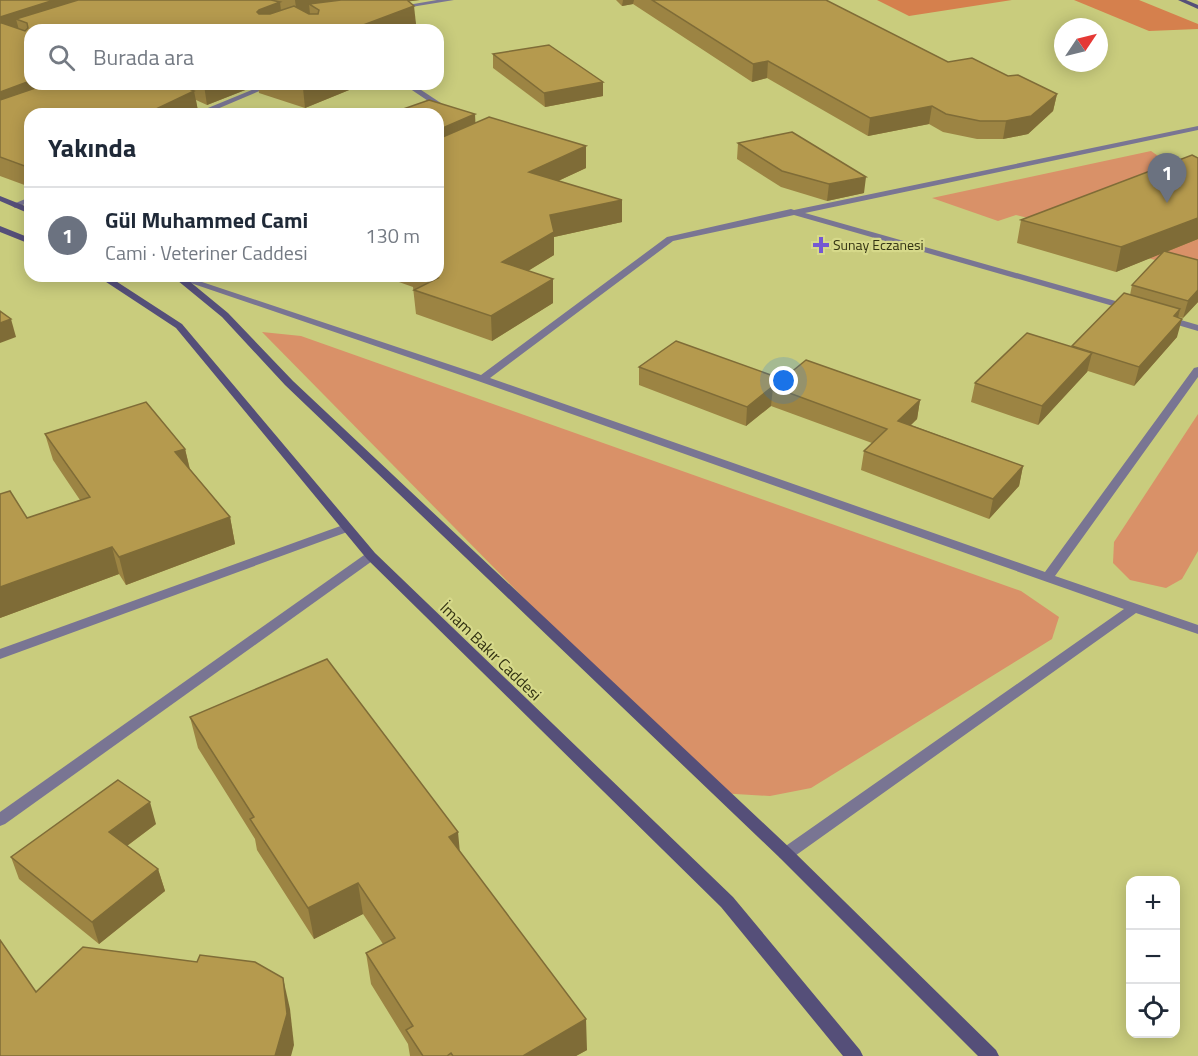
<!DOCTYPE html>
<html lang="tr">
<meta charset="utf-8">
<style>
body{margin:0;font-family:"Titillium Web",sans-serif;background:#f6f6f7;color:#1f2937}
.controls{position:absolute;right:18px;bottom:18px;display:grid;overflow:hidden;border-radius:12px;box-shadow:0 3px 15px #0003}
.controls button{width:54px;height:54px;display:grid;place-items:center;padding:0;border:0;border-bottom:2px solid #e0e1e3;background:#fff;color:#1f2937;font:30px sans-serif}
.compass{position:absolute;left:1054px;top:18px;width:54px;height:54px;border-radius:50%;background:#fff;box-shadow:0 3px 15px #0003;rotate:55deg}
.you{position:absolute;left:784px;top:381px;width:21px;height:21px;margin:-15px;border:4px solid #fff;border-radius:50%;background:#1a73e8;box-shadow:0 0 0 9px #1a73e833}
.badge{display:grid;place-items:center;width:39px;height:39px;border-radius:50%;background:#d93025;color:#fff;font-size:20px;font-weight:700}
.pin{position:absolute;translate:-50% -50px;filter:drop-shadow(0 2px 3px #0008)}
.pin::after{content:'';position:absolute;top:32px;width:21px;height:18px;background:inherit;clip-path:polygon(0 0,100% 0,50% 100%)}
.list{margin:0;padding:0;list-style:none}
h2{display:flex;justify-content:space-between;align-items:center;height:78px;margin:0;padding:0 24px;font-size:26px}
h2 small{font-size:20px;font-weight:400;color:#747a83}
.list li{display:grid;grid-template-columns:39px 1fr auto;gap:18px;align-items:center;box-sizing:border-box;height:96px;padding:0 24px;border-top:2px solid #e0e1e3}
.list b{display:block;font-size:22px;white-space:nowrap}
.list p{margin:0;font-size:20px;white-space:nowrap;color:#747a83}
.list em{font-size:20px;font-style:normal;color:#747a83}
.icon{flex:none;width:33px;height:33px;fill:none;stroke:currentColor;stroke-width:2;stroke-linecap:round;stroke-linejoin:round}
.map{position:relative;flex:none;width:1198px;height:1056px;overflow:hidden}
.search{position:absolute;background:#fff;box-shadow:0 3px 15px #0003;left:24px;top:24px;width:420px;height:66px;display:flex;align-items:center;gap:15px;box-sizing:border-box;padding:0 21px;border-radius:18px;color:#747a83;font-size:22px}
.panel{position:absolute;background:#fff;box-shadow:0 3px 15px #0003;left:24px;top:108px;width:420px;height:174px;border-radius:18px}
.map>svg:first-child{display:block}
</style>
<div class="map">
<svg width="1198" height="1056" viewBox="0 0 1198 1056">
<rect width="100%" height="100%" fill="#c9cc7d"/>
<g fill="#d99168">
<path d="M 1151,151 L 1171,165 L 1198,238 L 1198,272 L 1123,251 L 1125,242 L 1016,215 L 998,221 L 932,198 Z"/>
<path d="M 262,332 L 301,336 L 1021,591 L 1059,617 L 1052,639 L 811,788 L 770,796 L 719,793 L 576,651 Z"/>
<path d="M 1198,414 L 1198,551 L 1182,579 L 1166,588 L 1130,580 L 1113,563 L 1114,542 Z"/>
</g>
<g fill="#d5804d">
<path d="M 877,0 L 1012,0 L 909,16 Z"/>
<path d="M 1074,0 L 1139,0 L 1198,24 L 1198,29 L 1149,31 Z"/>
</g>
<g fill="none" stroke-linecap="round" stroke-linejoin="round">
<g fill="#797593" fill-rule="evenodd">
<path d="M 437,0 L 454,0 L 399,9 L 396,7 Z"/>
<path d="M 266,84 L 276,84 L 210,112 L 203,110 Z"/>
<path d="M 403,84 L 412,84 L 450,109 L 443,111 Z"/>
<path d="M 1198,126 L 1198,130 L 805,213 L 1133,306 L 1133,310 L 1127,310 L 794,215 L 673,241 L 490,378 L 1045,572 L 1194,368 L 1198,367 L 1198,377 L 1055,576 L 1198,625 L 1198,634 L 1136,613 L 792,858 L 786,860 L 780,858 L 778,854 L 780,850 L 1124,609 L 478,381 L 173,277 L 184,276 L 481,375 L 667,237 L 791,209 L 794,210 Z"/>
<path d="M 30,197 L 30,202 L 15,208 L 11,205 Z"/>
<path d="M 1167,316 L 1198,325 L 1198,331 L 1164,321 L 1164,317 Z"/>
<path d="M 346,524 L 350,525 L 352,528 L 350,531 L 0,659 L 0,649 Z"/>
<path d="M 371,552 L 377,556 L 375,559 L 5,824 L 0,826 L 0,812 L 367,553 Z"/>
</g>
<g fill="#554f79" fill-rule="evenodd">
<path d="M 1178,0 L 1186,0 L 1198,5 L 1198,9 Z"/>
<path d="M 0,196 L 30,208 L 30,214 L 0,201 Z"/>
<path d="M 0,226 L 30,238 L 30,244 L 0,232 Z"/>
<path d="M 97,276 L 108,276 L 182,324 L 375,553 L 733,897 L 860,1050 L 863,1056 L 843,1056 L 721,907 L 367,559 L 176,328 Z"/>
<path d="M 172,276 L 183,276 L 228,313 L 293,381 L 792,850 L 996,1050 L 999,1056 L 978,1056 L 780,858 L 285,385 L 222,317 Z"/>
</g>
</g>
<g fill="#9c8443">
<path d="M 0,0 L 420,0 L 409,1 L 416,24 L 399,30 L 30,30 L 30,84 L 353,84 L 354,88 L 305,108 L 259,93 L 258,85 L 207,105 L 196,100 L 198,111 L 30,114 L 30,187 L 0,176 Z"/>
<path d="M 616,0 L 826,0 L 948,62 L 1008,76 L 1057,94 L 1053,111 L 1028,134 L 1003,139 L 977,139 L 943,132 L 929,124 L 868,136 L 767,78 L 752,82 L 633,4 L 622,6 Z"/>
<path d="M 493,54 L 603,96 L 545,107 L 493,68 Z"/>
<path d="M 476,123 L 586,168 L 558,181 L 622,200 L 622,222 L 554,237 L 554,255 L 528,271 L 553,303 L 492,341 L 416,314 L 413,287 L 382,276 L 438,276 Z"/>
<path d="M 738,143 L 864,193 L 827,201 L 781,187 L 737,159 Z"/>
<path d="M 1198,158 L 1198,239 L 1166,252 L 1198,260 L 1198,302 L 1183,318 L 1178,317 L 1177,337 L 1134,386 L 1088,371 L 1038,425 L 971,402 L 975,383 L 1072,347 L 1130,295 L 1132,285 L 1162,253 L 1116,272 L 1017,243 L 1021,220 Z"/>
<path d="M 639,367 L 782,379 L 920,400 L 917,419 L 911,425 L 1023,466 L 1019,486 L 989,519 L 861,470 L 864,451 L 872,443 L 771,406 L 746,426 L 639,385 Z"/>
<path d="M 45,434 L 185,449 L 190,469 L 230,517 L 235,544 L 126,585 L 119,574 L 0,618 L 0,494 L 27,518 L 80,500 L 53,460 Z"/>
<path d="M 190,717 L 460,852 L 587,1050 L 576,1056 L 410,1056 L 408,1044 L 371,984 L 366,953 L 383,944 L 363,914 L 314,939 L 257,850 L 255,839 L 198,748 Z"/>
<path d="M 156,824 L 127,846 L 158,869 L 165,891 L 99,944 L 19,879 L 11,857 Z"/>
</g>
<g fill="#7f6c37">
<path d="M 54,0 L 114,0 L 27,23 L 16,19 L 19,30 L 0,36 L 0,17 Z"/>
<path d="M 295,0 L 420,0 L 319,13 L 319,10 L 309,4 L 310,14 L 297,16 Z"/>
<path d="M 623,0 L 634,0 L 633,4 L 622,6 Z"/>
<path d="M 280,2 L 282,20 L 261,28 L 257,12 L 259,10 Z"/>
<path d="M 414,6 L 416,24 L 399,30 L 350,30 Z"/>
<path d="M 768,61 L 767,78 L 752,82 L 753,64 Z"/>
<path d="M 30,81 L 30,84 L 82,84 L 0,114 L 0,92 Z"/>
<path d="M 603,82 L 603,96 L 545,107 L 544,93 Z"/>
<path d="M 206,84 L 258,84 L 258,85 L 207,105 L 204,85 Z"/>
<path d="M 313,84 L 353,84 L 354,88 L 305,108 L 303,88 Z"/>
<path d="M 194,91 L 198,111 L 192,114 L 152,114 L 152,111 Z"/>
<path d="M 1057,94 L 1053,111 L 1028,134 L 1003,139 L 1006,121 Z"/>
<path d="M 932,106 L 929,124 L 868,136 L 870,118 Z"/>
<path d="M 475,114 L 476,135 L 438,152 L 438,130 Z"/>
<path d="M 586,146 L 586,168 L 530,194 L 529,172 Z"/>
<path d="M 866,177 L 864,193 L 827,201 L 829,184 Z"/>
<path d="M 622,200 L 622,222 L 554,237 L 554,255 L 503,286 L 502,262 L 550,215 Z"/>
<path d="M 1198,218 L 1198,239 L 1116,272 L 1121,247 Z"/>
<path d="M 553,279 L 553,303 L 492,341 L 491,316 Z"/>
<path d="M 1198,290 L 1198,302 L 1183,318 L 1188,301 Z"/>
<path d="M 1180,309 L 1176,326 L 1182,319 L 1177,337 L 1134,386 L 1139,367 L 1174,316 Z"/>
<path d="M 11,319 L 16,337 L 0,343 L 0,323 Z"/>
<path d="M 1092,353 L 1087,372 L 1038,425 L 1042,406 Z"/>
<path d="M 773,387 L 771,406 L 746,426 L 747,407 Z"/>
<path d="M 920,400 L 917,419 L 895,440 L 898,421 Z"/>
<path d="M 185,449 L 191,475 L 175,452 Z"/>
<path d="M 1023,466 L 1019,486 L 989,519 L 993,499 Z"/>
<path d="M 230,517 L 235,544 L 126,585 L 119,557 Z"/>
<path d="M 112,547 L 119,574 L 0,618 L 0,587 Z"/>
<path d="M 150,802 L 156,824 L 116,854 L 109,832 Z"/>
<path d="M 458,832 L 461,864 L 449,837 Z"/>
<path d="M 158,869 L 165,891 L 99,944 L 92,922 Z"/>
<path d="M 358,883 L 363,914 L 314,939 L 308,908 Z"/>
<path d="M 283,978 L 290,1009 L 294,1045 L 291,1056 L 275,1056 Z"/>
<path d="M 586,1019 L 587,1050 L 576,1056 L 523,1056 Z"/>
</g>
<g fill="#b59a4e" stroke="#7f6c37" stroke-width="1.5">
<path d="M 0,0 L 54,0 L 0,17 Z"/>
<path d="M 78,0 L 271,0 L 280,2 L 259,10 L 257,12 L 259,14 L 270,14 L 294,6 L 309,14 L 318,14 L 319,10 L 309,4 L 341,0 L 407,0 L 414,6 L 350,30 L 30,30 L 30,81 L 0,92 L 0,23 L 2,23 L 25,31 L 28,28 L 27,23 L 16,19 Z"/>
<path d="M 652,0 L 826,0 L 948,62 L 972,58 L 1008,76 L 1018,75 L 1057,94 L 1031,116 L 1006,121 L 980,121 L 946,114 L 932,106 L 870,118 L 768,61 L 753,64 Z"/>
<path d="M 549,45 L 603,82 L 544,93 L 493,54 Z"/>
<path d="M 47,84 L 178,84 L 194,91 L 152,111 L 160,114 L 30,114 L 30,168 L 0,157 L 0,100 Z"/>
<path d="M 289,84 L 313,84 L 303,88 Z"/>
<path d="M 429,100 L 475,114 L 438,130 L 438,114 L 389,114 Z"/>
<path d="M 489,117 L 586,146 L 529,172 L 622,200 L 550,215 L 554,232 L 502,262 L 553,279 L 491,316 L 414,290 L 438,278 L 431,276 L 438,276 L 438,139 Z"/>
<path d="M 792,132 L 866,177 L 829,184 L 782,171 L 738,143 Z"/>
<path d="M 1192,155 L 1198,158 L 1198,218 L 1121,247 L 1021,220 Z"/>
<path d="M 1164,251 L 1198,260 L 1198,290 L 1188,301 L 1132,285 Z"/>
<path d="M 1124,293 L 1180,309 L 1174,316 L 1182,319 L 1139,367 L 1072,346 Z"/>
<path d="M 0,311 L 11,319 L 0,323 Z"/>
<path d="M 1027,333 L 1092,353 L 1042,406 L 975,383 Z"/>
<path d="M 676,341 L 782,379 L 747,407 L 639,367 Z"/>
<path d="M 806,360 L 920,400 L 898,421 L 1023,466 L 993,499 L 864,451 L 887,429 L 773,387 Z"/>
<path d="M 146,402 L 185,449 L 175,452 L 230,517 L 119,557 L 112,547 L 0,587 L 0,494 L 10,491 L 27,518 L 90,497 L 45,434 Z"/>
<path d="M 327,659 L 458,832 L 449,837 L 586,1019 L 523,1056 L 453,1056 L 451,1053 L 447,1056 L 423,1056 L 406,1030 L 413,1026 L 366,953 L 395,938 L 358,883 L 308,908 L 250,819 L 254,817 L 190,717 Z"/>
<path d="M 118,780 L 150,802 L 109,832 L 158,869 L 92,922 L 11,857 Z"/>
<path d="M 0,940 L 36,992 L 83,947 L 197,962 L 200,955 L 255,962 L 283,978 L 287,1014 L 275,1056 L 0,1056 Z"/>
</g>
<path fill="#7558d2" stroke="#d6d98a" stroke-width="2" d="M818 236h6v6h6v6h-6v6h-6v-6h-6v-6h6z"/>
<g text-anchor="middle" stroke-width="4.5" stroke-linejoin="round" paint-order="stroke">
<g font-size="14" fill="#333313" stroke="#d6d98a" text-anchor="start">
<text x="833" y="250">Sunay Eczanesi</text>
</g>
<g font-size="16" fill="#333313" stroke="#d6d98a">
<text transform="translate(491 651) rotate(44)" y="6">İmam Bakır Caddesi</text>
</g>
</g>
</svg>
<div class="controls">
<button>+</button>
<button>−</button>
<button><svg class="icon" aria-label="locate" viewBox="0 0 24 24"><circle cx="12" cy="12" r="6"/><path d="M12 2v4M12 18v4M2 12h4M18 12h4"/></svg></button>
</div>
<svg class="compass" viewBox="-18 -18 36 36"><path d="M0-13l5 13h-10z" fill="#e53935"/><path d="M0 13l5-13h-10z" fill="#747a83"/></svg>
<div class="you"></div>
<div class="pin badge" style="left:1167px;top:203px;background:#6b7280">1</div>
<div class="search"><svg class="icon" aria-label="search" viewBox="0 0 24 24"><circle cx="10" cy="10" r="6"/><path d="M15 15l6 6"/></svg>Burada ara</div>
<section class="panel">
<h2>Yakında<small></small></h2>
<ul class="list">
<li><span class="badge" style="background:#6b7280">1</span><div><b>Gül Muhammed Cami</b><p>Cami · Veteriner Caddesi</p></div><em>130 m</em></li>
</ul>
</section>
</div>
